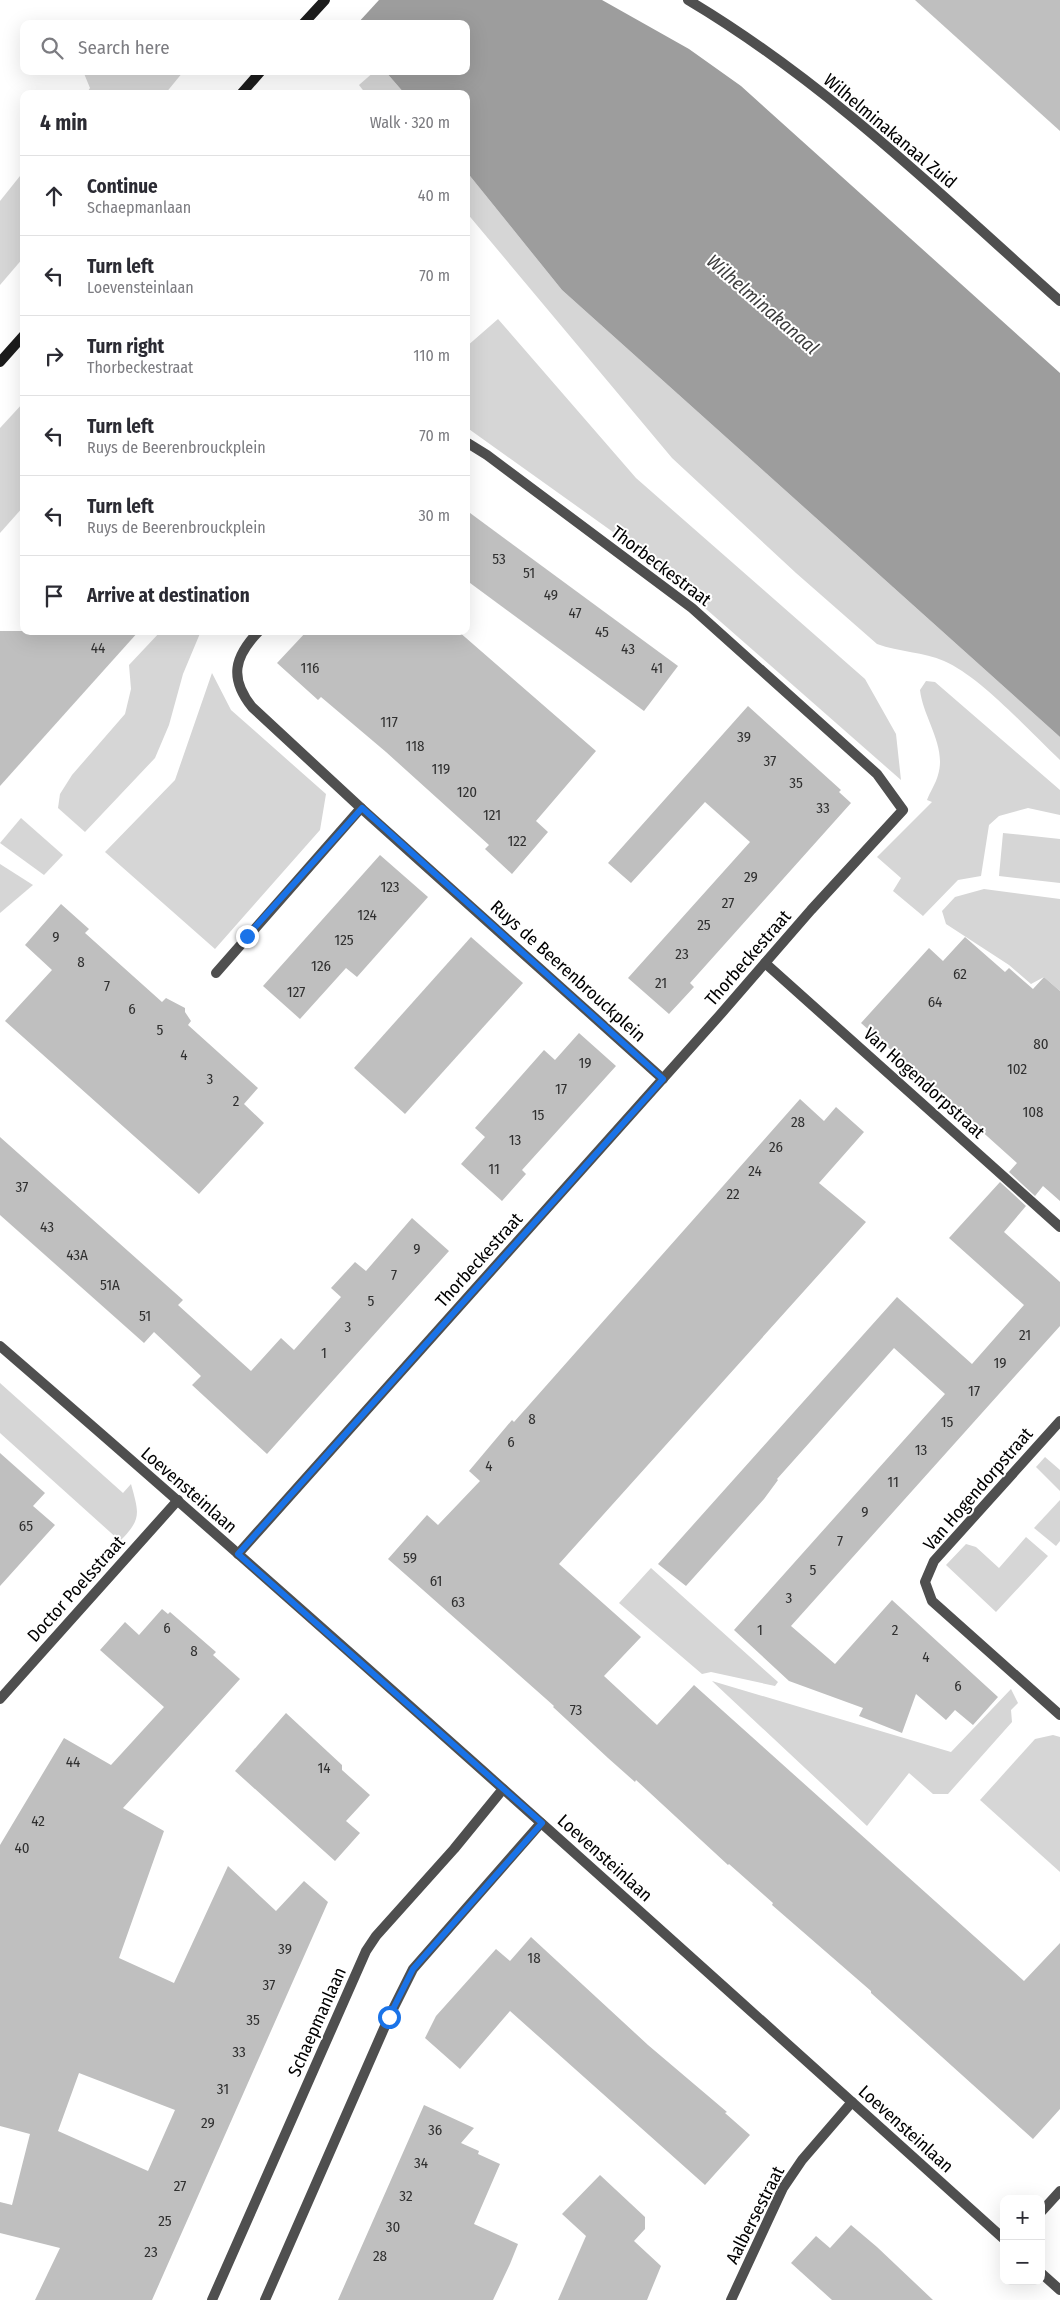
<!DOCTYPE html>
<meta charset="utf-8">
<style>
body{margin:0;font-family:"Fira Sans Condensed",sans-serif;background:#f2f2f3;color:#2b2b33}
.controls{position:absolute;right:15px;bottom:15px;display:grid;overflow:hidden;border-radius:10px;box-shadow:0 5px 20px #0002}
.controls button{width:45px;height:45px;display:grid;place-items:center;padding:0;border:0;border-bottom:1px solid #e1e1e2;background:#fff;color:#2b2b33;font:25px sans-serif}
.stop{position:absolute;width:15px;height:15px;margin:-11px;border:4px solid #1a73e8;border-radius:50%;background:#fff}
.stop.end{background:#1a73e8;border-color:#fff;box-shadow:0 1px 5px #0008}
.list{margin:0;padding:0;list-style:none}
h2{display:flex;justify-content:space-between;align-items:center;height:65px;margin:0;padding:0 20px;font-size:21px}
h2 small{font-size:16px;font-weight:400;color:#7c7c81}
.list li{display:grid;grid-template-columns:32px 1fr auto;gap:15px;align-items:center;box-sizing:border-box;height:80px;padding:0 20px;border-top:1px solid #e1e1e2}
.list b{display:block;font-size:19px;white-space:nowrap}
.list p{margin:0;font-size:16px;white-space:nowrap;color:#7c7c81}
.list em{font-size:16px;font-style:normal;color:#7c7c81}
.icon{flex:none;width:28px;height:28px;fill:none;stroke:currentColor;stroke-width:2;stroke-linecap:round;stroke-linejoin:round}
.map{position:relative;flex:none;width:1060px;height:2300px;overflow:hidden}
.search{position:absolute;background:#fff;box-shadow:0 5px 20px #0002;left:20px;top:20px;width:450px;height:55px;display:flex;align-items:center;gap:12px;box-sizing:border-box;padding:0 18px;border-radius:10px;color:#7c7c81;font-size:19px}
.panel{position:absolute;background:#fff;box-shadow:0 5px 20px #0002;left:20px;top:90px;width:450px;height:545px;border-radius:10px}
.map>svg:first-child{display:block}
</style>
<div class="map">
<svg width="1060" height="2300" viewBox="0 0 1060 2300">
<rect width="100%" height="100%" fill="#fff"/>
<g fill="#d6d6d6">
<path d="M 83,71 L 183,71 L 183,72 L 165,94 L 86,94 L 90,88 Z"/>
<path d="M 375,71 L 385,71 L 405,94 L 366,94 L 359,85 Z"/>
<path d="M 24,171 L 24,257 L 0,285 L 0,201 Z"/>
<path d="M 466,171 L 562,290 L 1060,737 L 1060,760 C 1029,731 981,677 944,661 C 924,652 899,652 877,644 L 796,573 L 672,458 L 466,212 Z"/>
<path d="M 498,319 L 636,478 L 865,679 L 896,734 L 901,780 L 641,552 L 466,427 L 466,347 Z"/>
<path d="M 24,402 L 24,506 L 0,533 L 0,428 Z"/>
<path d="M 161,631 L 201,631 L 183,674 L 169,725 L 155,758 L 85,832 L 58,808 L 60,794 L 72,775 L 125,714 L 131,689 L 129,665 Z"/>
<path d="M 212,673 L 231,710 L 326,794 L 320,830 L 215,949 L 105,852 L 175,780 Z"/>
<path d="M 926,681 L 935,682 L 1060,790 L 1060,815 L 1028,808 L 999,816 L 989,825 L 981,876 L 958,880 L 923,916 L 893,891 L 901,878 L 877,857 L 932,802 L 927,800 C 930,792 936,783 938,775 C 947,746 923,718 920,690 Z"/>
<path d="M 21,818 L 63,855 L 44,875 L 0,843 Z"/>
<path d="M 1003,833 L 1060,839 L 1060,883 L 999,876 Z"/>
<path d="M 0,864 L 33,885 L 0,913 Z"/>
<path d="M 984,889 L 1060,899 L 1060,991 L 1044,977 L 1031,984 L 1009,965 L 946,924 L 942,911 L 955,897 Z"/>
<path d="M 0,1383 L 123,1493 L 131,1484 C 139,1513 142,1519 120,1541 L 0,1433 Z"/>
<path d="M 1045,1457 L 1060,1470 L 1060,1491 L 1036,1467 Z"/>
<path d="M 1060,1500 L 1060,1541 L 1056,1546 L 1034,1528 Z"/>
<path d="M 1026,1537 L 1048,1556 L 996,1612 L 946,1565 L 966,1544 L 976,1547 L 999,1568 Z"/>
<path d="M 651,1568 L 778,1682 L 775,1686 L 711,1672 L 702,1674 L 619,1603 Z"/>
<path d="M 712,1681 L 951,1752 L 1011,1689 L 1018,1703 L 1011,1710 L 1012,1722 L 948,1794 L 933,1794 L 909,1773 L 867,1826 Z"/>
<path d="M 1053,1735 L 1060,1737 L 1060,1872 L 980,1800 L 1035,1739 Z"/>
</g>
<path fill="#9d9d9d" d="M 313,0 L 602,0 L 689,49 L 741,86 L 1060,373 L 1060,737 L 562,290 L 466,171 L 466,94 L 405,94 L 385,71 L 466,71 L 466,24 L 340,24 Z"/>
<path fill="#fff" d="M 311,0 L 379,0 L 357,24 L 336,24 Z"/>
<g fill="#bfbfbf" fill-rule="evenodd">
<path d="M 915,0 L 1060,0 L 1060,131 Z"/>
<path d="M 466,510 L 678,666 L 644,711 L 466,580 Z"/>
<path d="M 0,631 L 139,631 L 0,786 Z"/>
<path d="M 307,631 L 458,631 L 596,751 L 536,821 L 548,832 L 512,874 L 485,849 L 489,845 L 386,752 L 321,697 L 318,700 L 277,663 Z"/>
<path d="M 748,706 L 841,790 L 839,792 L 851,803 L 690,983 L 694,987 L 669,1014 L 628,978 L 750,842 L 705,802 L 631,883 L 608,863 Z"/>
<path d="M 380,855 L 428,897 L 357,977 L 346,968 L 300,1019 L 263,986 Z"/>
<path d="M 61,904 L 89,929 L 85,933 L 162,1002 L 166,998 L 185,1008 L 185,1012 L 191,1021 L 188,1025 L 258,1088 L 244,1104 L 264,1123 L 199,1194 L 5,1021 L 52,970 L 25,945 Z"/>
<path d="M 471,937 L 523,983 L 405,1114 L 354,1068 Z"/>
<path d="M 965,937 L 1005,972 L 1009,968 L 1033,989 L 1044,977 L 1060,991 L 1060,1201 L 1043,1186 L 1035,1196 L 1009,1172 L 1017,1163 L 861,1023 L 929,948 L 943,961 Z"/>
<path d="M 579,1033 L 616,1066 L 522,1170 L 526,1174 L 502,1201 L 461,1164 L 485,1137 L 475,1128 L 544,1050 L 555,1060 Z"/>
<path d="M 800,1099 L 824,1121 L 836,1107 L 864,1132 L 819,1183 L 866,1222 L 559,1564 L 641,1637 L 604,1676 L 657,1725 L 694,1685 L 1024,1981 L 1060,1943 L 1060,2109 L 1033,2139 L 871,1993 L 871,1991 L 772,1905 L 773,1903 L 729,1864 L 728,1865 L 636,1780 L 635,1782 L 608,1758 L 553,1707 L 554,1706 L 388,1559 L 427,1515 L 438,1525 L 480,1481 L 469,1471 L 490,1446 L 512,1420 L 514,1422 Z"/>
<path d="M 0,1137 L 183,1300 L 178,1305 L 251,1371 L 281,1338 L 294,1350 L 341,1297 L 331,1288 L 355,1262 L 366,1271 L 412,1218 L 449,1251 L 267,1454 L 192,1385 L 201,1376 L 154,1332 L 144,1343 L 0,1215 Z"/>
<path d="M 1000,1182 L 1026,1206 L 1004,1232 L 1060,1282 L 1060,1326 L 791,1626 L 835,1664 L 892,1600 L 998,1697 L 973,1725 L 955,1710 L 946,1720 L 916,1694 L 902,1733 L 859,1716 L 863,1708 L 789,1681 L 734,1630 L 945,1394 L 894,1348 L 777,1479 L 778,1480 L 764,1499 L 686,1586 L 658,1564 L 897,1297 L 972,1364 L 1024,1305 L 949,1238 Z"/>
<path d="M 0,1453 L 45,1493 L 33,1506 L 55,1525 L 0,1586 Z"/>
<path d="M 162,1609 L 168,1614 L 170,1612 L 216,1652 L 213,1655 L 240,1679 L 123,1808 L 164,1831 L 119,1958 L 174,1983 L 228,1866 L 276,1911 L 304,1881 L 328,1902 L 152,2300 L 35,2300 L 60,2248 L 0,2233 L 0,2202 L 12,2205 L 30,2134 L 0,2126 L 0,1845 L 64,1738 L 111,1765 L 164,1707 L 100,1650 L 125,1622 L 139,1635 ZM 79,2073 L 175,2110 L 148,2171 L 58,2131 Z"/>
<path d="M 286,1713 L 342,1765 L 342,1770 L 370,1795 L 346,1821 L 360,1833 L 335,1861 L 235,1771 Z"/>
<path d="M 531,1937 L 648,2045 L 727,2112 L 725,2113 L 750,2135 L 705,2185 L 510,2011 L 460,2069 L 425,2038 L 436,2016 L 496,1949 L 510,1961 Z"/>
<path d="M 424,2105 L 474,2128 L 461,2143 L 479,2151 L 478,2154 L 500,2164 L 474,2224 L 518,2244 L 510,2264 L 493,2300 L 338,2300 Z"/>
<path d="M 600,2175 L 645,2217 L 645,2229 L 634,2241 L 661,2266 L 647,2300 L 558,2300 L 586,2236 L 562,2214 Z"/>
<path d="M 851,2225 L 877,2247 L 933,2300 L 832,2300 L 791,2263 L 816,2236 L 830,2248 Z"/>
</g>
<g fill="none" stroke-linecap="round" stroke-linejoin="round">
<g stroke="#4f4f4f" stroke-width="10">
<path d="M 688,0 C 826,82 941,195 1060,301"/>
<path d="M 259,631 C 234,657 229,678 252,707 L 361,808"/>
<path d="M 765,963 L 1060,1227"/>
<path d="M 216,973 L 361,808 L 663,1079"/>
<path d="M 0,1346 C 339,1639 671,1939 1004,2239"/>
<path d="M 1060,1421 L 934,1561 L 925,1582 L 932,1601 L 1060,1715"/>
<path d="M 238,1554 L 719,1016 L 811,910 L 903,810 L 877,774 L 692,608 L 487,455 L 466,442"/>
<path d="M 0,1699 L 178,1500"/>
<path d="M 1041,2212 L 1060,2191"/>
<path d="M 1041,2273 L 1060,2290"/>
<path d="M 212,2300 L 366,1951 L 376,1936 L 454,1849 L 503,1789"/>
<path d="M 265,2300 L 389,2017 L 413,1969 L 541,1823"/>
<path d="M 731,2300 L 783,2188 L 802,2160 L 852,2102"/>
</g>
<g stroke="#1c1c1c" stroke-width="10">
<path d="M 303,24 L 325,0"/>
<path d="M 241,94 L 261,71"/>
<path d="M 0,362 L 24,335"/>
</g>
</g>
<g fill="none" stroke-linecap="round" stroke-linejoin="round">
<path stroke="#1a73e8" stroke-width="6" d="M 247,936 L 362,808 L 663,1079 L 238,1554 L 542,1823 L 413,1969 L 389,2017"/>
</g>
<g text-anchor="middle" stroke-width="4" stroke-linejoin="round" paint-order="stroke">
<g font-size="15" fill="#303030">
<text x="499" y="564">53</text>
<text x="529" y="578">51</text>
<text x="551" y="600">49</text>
<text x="575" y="618">47</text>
<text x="602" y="637">45</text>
<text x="98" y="653">44</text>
<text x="628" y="654">43</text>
<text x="310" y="673">116</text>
<text x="657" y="673">41</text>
<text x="389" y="727">117</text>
<text x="744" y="742">39</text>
<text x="415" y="751">118</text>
<text x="770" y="766">37</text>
<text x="441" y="774">119</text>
<text x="796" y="788">35</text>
<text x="467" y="797">120</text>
<text x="823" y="813">33</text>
<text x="492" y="820">121</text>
<text x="517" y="846">122</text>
<text x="751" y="882">29</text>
<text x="390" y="892">123</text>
<text x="728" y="908">27</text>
<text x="367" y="920">124</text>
<text x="704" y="930">25</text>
<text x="56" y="942">9</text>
<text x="344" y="945">125</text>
<text x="682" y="959">23</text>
<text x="81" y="967">8</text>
<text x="321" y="971">126</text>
<text x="960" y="979">62</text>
<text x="661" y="988">21</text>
<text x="107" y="991">7</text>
<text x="296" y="997">127</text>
<text x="935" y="1007">64</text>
<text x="132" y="1014">6</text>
<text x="160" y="1035">5</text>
<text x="1041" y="1049">80</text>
<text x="184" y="1060">4</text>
<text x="585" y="1068">19</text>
<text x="1017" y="1074">102</text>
<text x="210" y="1084">3</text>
<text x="561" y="1094">17</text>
<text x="236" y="1106">2</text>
<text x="1033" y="1117">108</text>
<text x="538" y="1120">15</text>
<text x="798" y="1127">28</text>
<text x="515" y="1145">13</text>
<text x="776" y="1152">26</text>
<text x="494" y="1174">11</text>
<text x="755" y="1176">24</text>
<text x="22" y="1192">37</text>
<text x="733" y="1199">22</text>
<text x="47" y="1232">43</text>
<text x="417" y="1254">9</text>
<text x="77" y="1260">43A</text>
<text x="394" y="1280">7</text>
<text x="110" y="1290">51A</text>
<text x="371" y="1306">5</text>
<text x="145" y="1321">51</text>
<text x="348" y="1332">3</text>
<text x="1025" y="1340">21</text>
<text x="324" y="1358">1</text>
<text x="1000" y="1368">19</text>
<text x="974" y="1396">17</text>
<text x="532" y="1424">8</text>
<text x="947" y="1427">15</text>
<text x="511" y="1447">6</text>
<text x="921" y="1455">13</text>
<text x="489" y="1471">4</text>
<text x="893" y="1487">11</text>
<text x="865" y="1517">9</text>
<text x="26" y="1531">65</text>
<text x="840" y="1546">7</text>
<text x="410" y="1563">59</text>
<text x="813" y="1575">5</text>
<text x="436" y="1586">61</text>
<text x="789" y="1603">3</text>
<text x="458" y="1607">63</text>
<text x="167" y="1633">6</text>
<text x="760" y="1635">1</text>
<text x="895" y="1635">2</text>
<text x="194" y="1656">8</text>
<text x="926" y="1662">4</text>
<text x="958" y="1691">6</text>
<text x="576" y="1715">73</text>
<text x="73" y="1767">44</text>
<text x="324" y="1773">14</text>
<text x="38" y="1826">42</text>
<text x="22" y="1853">40</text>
<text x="285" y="1954">39</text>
<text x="534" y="1963">18</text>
<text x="269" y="1990">37</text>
<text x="253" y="2025">35</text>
<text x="239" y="2057">33</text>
<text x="223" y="2094">31</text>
<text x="208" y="2128">29</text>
<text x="435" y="2135">36</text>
<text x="421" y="2168">34</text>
<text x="180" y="2191">27</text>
<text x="406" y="2201">32</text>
<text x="165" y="2226">25</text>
<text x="393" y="2232">30</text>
<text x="151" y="2257">23</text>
<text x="380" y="2261">28</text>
</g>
<g font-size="18" fill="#000" stroke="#fff">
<text transform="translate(890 131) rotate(40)" y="6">Wilhelminakanaal Zuid</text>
<text transform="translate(661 566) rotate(37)" y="6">Thorbeckestraat</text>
<text transform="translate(748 958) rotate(-49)" y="6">Thorbeckestraat</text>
<text transform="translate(568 971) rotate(42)" y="6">Ruys de Beerenbrouckplein</text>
<text transform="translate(924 1083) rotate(42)" y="6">Van Hogendorpstraat</text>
<text transform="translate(479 1260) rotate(-48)" y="6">Thorbeckestraat</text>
<text transform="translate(978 1489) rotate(-49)" y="6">Van Hogendorpstraat</text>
<text transform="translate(189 1490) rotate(41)" y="6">Loevensteinlaan</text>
<text transform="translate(76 1589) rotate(-48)" y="6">Doctor Poelsstraat</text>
<text transform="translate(605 1858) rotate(42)" y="6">Loevensteinlaan</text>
<text transform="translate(317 2022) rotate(-66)" y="6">Schaepmanlaan</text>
<text transform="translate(906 2129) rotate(42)" y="6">Loevensteinlaan</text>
<text transform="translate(755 2215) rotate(-63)" y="6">Aalbersestraat</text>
</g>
<g font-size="19" font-style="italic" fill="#3e3e3e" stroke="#fff">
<text transform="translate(763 304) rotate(41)" y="7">Wilhelminakanaal</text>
</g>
</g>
</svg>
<div class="controls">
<button>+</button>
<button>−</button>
</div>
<div class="stop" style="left:389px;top:2017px"></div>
<div class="stop end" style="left:247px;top:936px"></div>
<div class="search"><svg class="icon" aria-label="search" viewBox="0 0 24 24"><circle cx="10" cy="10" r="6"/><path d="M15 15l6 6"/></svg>Search here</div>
<section class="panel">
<h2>4 min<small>Walk · 320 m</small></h2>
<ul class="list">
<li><svg class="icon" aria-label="ahead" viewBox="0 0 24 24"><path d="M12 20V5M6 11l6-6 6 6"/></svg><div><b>Continue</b><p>Schaepmanlaan</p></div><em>40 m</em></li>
<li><svg class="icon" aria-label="left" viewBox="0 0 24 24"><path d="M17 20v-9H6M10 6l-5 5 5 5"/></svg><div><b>Turn left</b><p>Loevensteinlaan</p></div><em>70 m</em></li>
<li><svg class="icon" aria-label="right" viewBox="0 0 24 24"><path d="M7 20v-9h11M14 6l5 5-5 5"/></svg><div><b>Turn right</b><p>Thorbeckestraat</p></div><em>110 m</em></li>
<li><svg class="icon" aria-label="left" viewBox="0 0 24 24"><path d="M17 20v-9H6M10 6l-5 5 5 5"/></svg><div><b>Turn left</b><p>Ruys de Beerenbrouckplein</p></div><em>70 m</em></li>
<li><svg class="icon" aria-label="left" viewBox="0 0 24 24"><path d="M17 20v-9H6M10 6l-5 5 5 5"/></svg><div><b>Turn left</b><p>Ruys de Beerenbrouckplein</p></div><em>30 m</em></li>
<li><svg class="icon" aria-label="arrive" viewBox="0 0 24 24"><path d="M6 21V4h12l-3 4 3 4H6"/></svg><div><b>Arrive at destination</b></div></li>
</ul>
</section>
</div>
